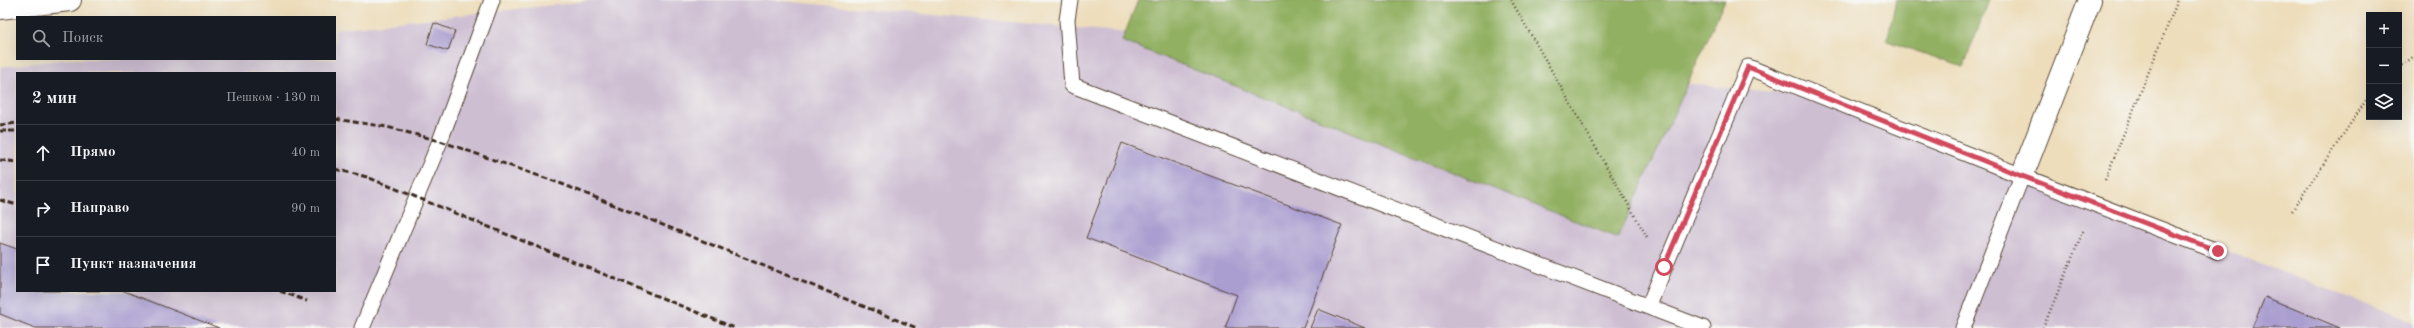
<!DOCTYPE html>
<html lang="ru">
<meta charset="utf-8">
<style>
body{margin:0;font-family:"Old Standard TT",serif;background:#242831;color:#f1f3f6}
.controls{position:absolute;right:12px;top:12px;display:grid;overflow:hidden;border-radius:0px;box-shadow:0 4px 16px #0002}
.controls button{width:36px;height:36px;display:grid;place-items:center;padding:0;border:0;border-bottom:1px solid #363941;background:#171b24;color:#f1f3f6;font:20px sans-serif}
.stop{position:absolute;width:12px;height:12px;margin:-9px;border:3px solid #d1495b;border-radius:50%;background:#fff}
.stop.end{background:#d1495b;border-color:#fff;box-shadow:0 1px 4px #0008}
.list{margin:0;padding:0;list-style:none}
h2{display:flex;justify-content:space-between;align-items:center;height:52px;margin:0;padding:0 16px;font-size:17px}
h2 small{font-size:13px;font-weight:400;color:#9ea1a6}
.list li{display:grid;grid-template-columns:26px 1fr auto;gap:12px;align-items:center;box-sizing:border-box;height:56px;padding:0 16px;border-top:1px solid #363941}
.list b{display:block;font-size:15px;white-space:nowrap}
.list em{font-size:13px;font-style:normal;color:#9ea1a6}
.icon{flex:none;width:22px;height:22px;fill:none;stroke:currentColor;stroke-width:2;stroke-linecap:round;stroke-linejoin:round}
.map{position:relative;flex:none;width:2414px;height:328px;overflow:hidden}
.search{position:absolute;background:#171b24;box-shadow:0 4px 16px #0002;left:16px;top:16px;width:320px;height:44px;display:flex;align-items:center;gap:10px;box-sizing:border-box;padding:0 14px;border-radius:0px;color:#9ea1a6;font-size:15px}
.panel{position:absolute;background:#171b24;box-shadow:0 4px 16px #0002;left:16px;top:72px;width:320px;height:220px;border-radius:0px}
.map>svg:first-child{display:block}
</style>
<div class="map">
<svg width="2414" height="328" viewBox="0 0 2414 328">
<rect width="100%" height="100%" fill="#f6f6f2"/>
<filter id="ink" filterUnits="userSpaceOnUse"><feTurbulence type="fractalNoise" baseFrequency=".025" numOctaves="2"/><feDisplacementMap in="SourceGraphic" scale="8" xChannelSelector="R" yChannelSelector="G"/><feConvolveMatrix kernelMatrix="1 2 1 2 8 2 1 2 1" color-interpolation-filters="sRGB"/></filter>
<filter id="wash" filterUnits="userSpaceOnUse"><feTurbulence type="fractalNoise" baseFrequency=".012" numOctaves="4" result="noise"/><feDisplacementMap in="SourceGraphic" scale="16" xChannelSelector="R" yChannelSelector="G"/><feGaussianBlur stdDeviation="0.9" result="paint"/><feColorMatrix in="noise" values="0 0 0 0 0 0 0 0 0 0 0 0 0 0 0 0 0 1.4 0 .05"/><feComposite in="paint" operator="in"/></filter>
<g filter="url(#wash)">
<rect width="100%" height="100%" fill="#edddbb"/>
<path fill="#cdbed2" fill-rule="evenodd" d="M 598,0 L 770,0 L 1818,96 L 2414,322 L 2414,328 L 0,328 L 0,67 L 69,59 L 335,59 L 335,29 ZM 17,73 L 335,73 L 335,291 L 17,291 Z"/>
<g fill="#92b062" stroke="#666d40">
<path d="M 1138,0 L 1725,0 L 1618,238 L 1122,41 Z"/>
<path d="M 1896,0 L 1989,0 L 1963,67 L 1887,41 Z"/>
</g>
<g id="blocks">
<g fill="#aa9ed0">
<path d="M 434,23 L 455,31 L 448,51 L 427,44 Z"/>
<path d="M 1122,143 L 1342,225 L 1303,328 L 1225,328 L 1237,295 L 1086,238 Z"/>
<path d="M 0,243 L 17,249 L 17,291 L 124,291 L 219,328 L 35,328 L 0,314 Z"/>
<path d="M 2265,297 L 2340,328 L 2252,328 Z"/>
<path d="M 1318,309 L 1365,328 L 1310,328 Z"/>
</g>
</g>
</g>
<g filter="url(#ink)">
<use href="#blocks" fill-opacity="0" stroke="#564536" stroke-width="1"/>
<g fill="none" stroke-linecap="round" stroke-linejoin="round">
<g stroke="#564536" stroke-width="17">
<g id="lane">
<path d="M 1070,0 L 1067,20 L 1072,85 L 1703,328"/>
<path d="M 1649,305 L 1748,67 L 2022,176 L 2217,251"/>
<path d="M 362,328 L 440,141 L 492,0"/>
<path d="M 1963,328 L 2022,176"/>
</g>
</g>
<g stroke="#564536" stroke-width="24">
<g id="street">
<path d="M 0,8 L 70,0"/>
<path d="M 2022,176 L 2090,0"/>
</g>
</g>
<g stroke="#564536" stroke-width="2.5" stroke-dasharray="1 3" stroke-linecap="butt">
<path d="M 1511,0 L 1647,237"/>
<path d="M 2399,68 L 2414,56"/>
<path d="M 2105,180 L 2178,0"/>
<path d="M 2292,211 L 2369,96"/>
<path d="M 2043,328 L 2084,229"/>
</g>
<use href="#lane" stroke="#fff" stroke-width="15"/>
<use href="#street" stroke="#fff" stroke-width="22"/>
<g stroke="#3b2a1e" stroke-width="3" stroke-dasharray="6 3" stroke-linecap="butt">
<path d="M 335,119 L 387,127 L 440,141 L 562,184 L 917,328"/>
<path d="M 0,125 L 17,123"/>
<path d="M 0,131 L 17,131"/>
<path d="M 0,160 L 17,162"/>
<path d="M 335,169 L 367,177 L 735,328"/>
<path d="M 0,200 L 17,205"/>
<path d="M 280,291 L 307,301"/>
</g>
</g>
</g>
<g fill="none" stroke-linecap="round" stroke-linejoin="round" filter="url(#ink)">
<path stroke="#d1495b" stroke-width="5" d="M 1664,267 L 1748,67 L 2022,176 L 2218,251"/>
</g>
</svg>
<div class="controls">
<button>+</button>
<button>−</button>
<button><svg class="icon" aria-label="layers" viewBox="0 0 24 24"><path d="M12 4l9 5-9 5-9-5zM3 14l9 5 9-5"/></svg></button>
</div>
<div class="stop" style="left:1664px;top:267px"></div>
<div class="stop end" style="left:2218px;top:251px"></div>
<div class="search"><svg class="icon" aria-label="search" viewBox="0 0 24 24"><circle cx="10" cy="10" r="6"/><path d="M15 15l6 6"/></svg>Поиск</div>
<section class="panel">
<h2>2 мин<small>Пешком · 130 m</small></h2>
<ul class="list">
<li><svg class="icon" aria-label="ahead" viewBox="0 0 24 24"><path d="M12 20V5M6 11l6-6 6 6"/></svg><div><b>Прямо</b></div><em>40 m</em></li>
<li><svg class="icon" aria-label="right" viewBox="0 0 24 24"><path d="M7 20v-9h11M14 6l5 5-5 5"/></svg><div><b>Направо</b></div><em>90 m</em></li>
<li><svg class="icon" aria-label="arrive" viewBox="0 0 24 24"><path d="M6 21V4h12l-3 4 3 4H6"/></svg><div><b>Пункт назначения</b></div></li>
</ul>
</section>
</div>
